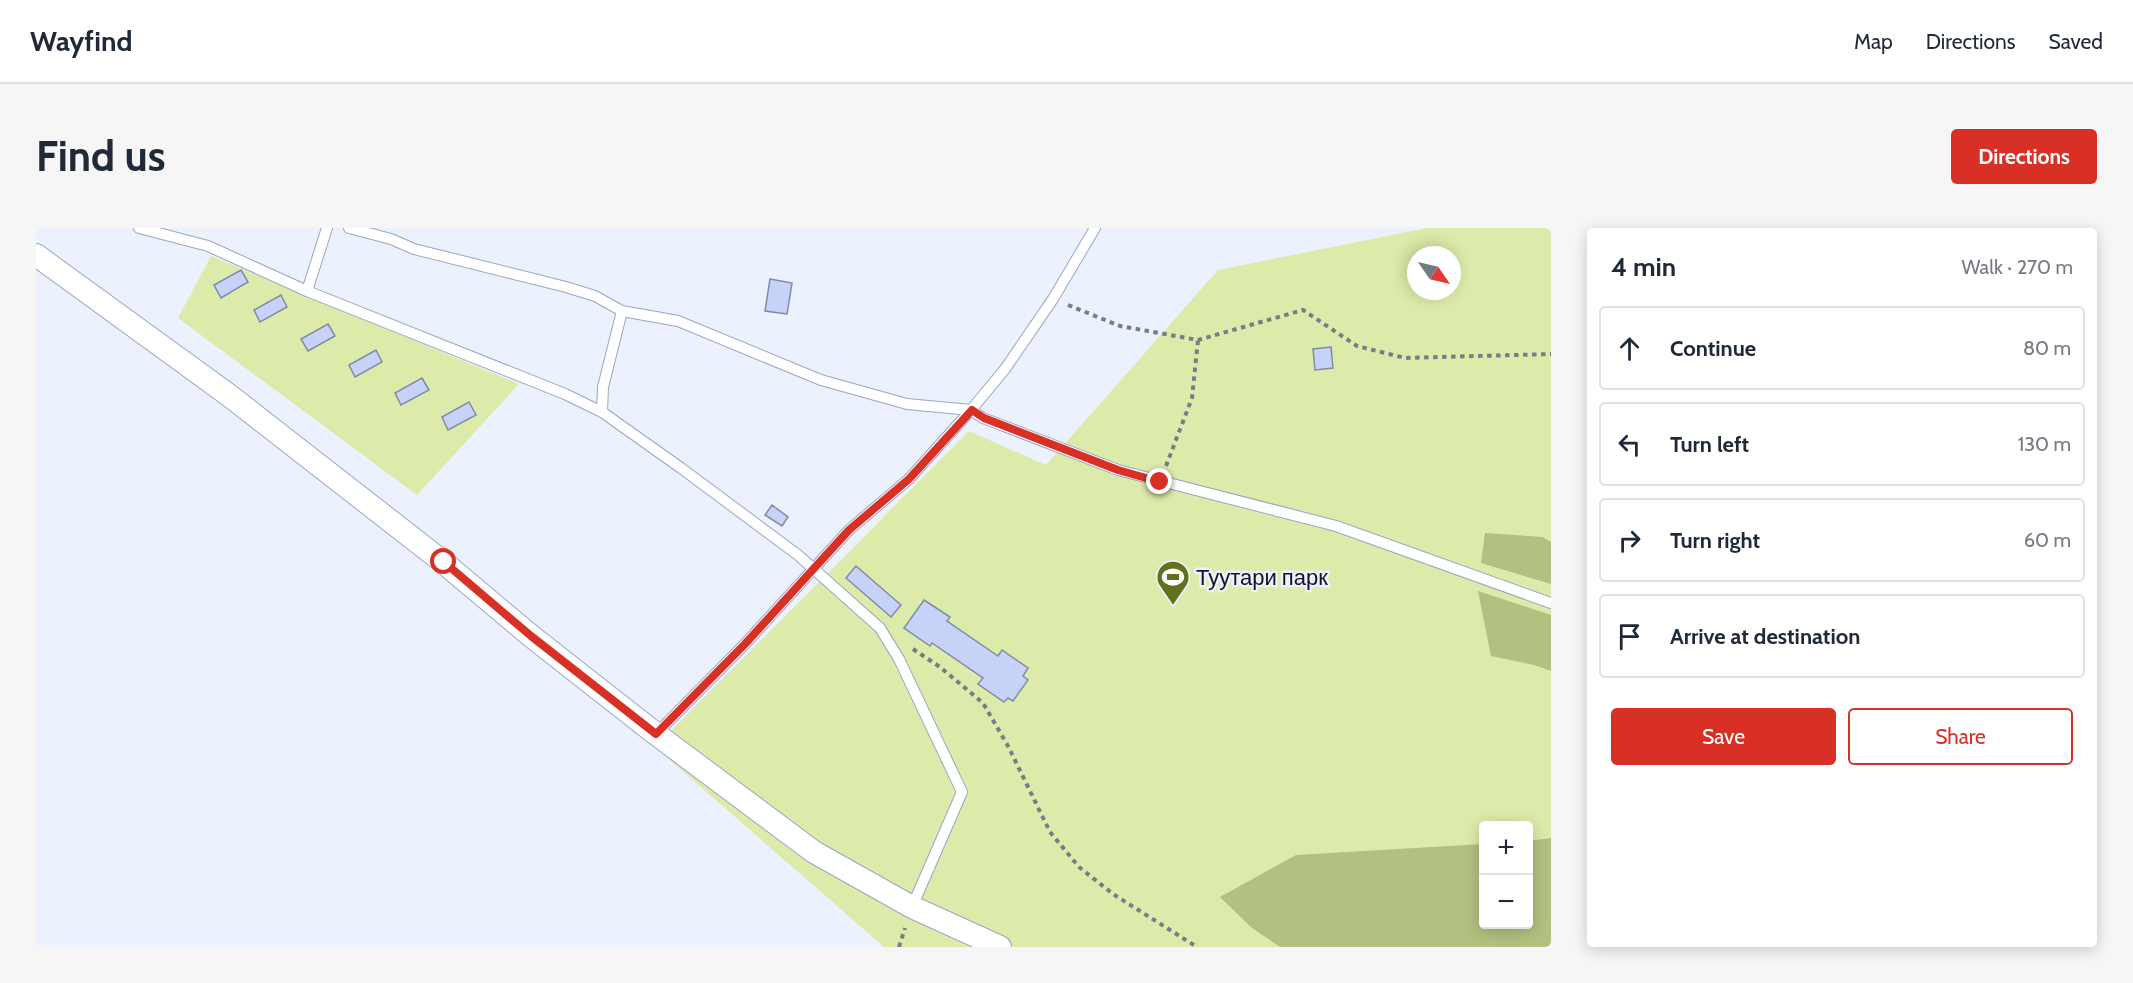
<!DOCTYPE html>
<meta charset="utf-8">
<style>
body{margin:0;font-family:Cabin,sans-serif;background:#f6f6f7;color:#1f2937}
.controls{position:absolute;right:18px;bottom:18px;display:grid;overflow:hidden;border-radius:6px;box-shadow:0 3px 15px #0003}
.controls button{width:54px;height:54px;display:grid;place-items:center;padding:0;border:0;border-bottom:2px solid #e0e1e3;background:#fff;color:#1f2937;font:30px sans-serif}
.compass{position:absolute;left:1371px;top:18px;width:54px;height:54px;border-radius:50%;background:#fff;box-shadow:0 3px 15px #0003;rotate:124deg}
.stop{position:absolute;width:18px;height:18px;margin:-14px;border:4px solid #d93025;border-radius:50%;background:#fff}
.stop.end{background:#d93025;border-color:#fff;box-shadow:0 2px 6px #0008}
.list{margin:0;padding:0;list-style:none}
h2{display:flex;justify-content:space-between;align-items:center;height:78px;margin:0;padding:0 24px;font-size:26px}
h2 small{font-size:20px;font-weight:400;color:#747a83}
.list li{display:grid;grid-template-columns:39px 1fr auto;gap:18px;align-items:center;box-sizing:border-box;height:84px;margin:0 12px 12px;padding:0 12px;border:2px solid #e0e1e3;border-radius:6px}
.list b{display:block;font-size:22px;white-space:nowrap}
.list em{font-size:20px;font-style:normal;color:#747a83}
.actions{display:flex;gap:12px;padding:18px 24px}
.actions a{flex:1;padding:14px 0;border:2px solid #d93025;border-radius:6px;text-align:center;font-size:21px;color:#d93025}
.actions .main{background:#d93025;color:#fff}
.icon{flex:none;width:33px;height:33px;fill:none;stroke:currentColor;stroke-width:2;stroke-linecap:round;stroke-linejoin:round}
.map{position:relative;flex:none;width:1515px;height:719px;overflow:hidden;border-radius:6px}
header{display:flex;align-items:center;gap:36px;box-sizing:border-box;height:84px;padding:0 30px;background:#fff;border-bottom:2px solid #e0e1e3}
header strong{font-size:28px}
nav{display:flex;gap:33px;margin-inline-start:auto;font-size:21px}
.intro{display:flex;align-items:center;justify-content:space-between;box-sizing:border-box;height:144px;padding:0 36px}
h1{margin:0;font-size:42px}
.button{padding:15px 27px;border-radius:6px;background:#d93025;color:#fff;font-size:21px;font-weight:700}
main{display:flex;gap:36px;padding:0 36px}
aside{flex:1;background:#fff;border-radius:6px;box-shadow:0 3px 15px #0003}
.map>svg:first-child{display:block}
</style>
<header>
<strong>Wayfind</strong>
<nav><a>Map</a><a>Directions</a><a>Saved</a></nav>
</header>
<div class="intro"><h1>Find us</h1><a class="button">Directions</a></div>
<main>
<div class="map">
<svg width="1515" height="719" viewBox="0 0 1515 719">
<rect width="100%" height="100%" fill="#ecf1fe"/>
<g fill="#dceba9" fill-rule="evenodd">
<path d="M 1391,0 L 1515,0 L 1515,719 L 848,719 L 619,519 L 933,203 L 1010,237 L 1182,42 ZM 1380,27 L 1416,27 L 1416,63 L 1380,63 ZM 1448,598 L 1492,598 L 1492,696 L 1448,696 Z"/>
<path d="M 175,28 L 483,156 L 381,267 L 142,90 Z"/>
</g>
<g fill="#b2c17f">
<path d="M 1449,305 L 1507,309 L 1515,314 L 1515,356 L 1445,335 Z"/>
<path d="M 1442,363 L 1515,387 L 1515,443 L 1498,437 L 1455,428 Z"/>
<path d="M 1515,610 L 1515,719 L 1244,719 L 1216,700 L 1184,669 L 1260,627 L 1447,616 L 1448,696 L 1492,696 L 1493,613 Z"/>
</g>
<g fill="#c6d2f7" stroke="#818ba9" stroke-width="1.5">
<path d="M 205,42 L 212,54 L 185,70 L 178,57 Z"/>
<path d="M 734,51 L 756,55 L 751,86 L 729,83 Z"/>
<path d="M 245,67 L 251,79 L 224,94 L 218,82 Z"/>
<path d="M 292,96 L 299,108 L 272,123 L 265,111 Z"/>
<path d="M 1295,119 L 1297,140 L 1279,142 L 1277,121 Z"/>
<path d="M 340,122 L 346,134 L 319,149 L 313,137 Z"/>
<path d="M 386,150 L 393,162 L 365,177 L 359,165 Z"/>
<path d="M 433,174 L 440,187 L 412,202 L 406,189 Z"/>
<path d="M 736,277 L 752,289 L 746,298 L 729,287 Z"/>
<path d="M 820,338 L 865,377 L 855,389 L 810,350 Z"/>
<path d="M 888,372 L 914,389 L 911,393 L 962,428 L 966,422 L 992,440 L 987,448 L 992,452 L 977,473 L 972,470 L 968,474 L 942,456 L 947,450 L 896,415 L 894,418 L 868,400 Z"/>
</g>
<g fill="none" stroke-linecap="round" stroke-linejoin="round">
<g stroke="#9ba5c4" stroke-width="12">
<g id="service">
<path d="M 103,0 L 172,18 L 271,63 L 529,166 L 566,184 L 645,240 L 762,327 L 844,400 L 863,431 L 926,564 L 876,679"/>
<path d="M 313,0 L 355,11 L 378,21 L 530,59 L 559,68 L 586,83 L 642,93 L 785,152 L 871,176 L 935,182 L 947,190 L 1082,242 L 1300,298 L 1515,375"/>
<path d="M 271,63 L 291,0"/>
<path d="M 566,184 L 567,159 L 586,83"/>
<path d="M 620,506 L 709,416 L 813,302 L 873,251 L 935,182 L 969,141 L 1017,71 L 1059,0"/>
</g>
</g>
<g stroke="#9ba5c4" stroke-width="24">
<path id="minor" d="M 0,27 L 194,168 L 407,334 L 495,408 L 620,506 L 778,624 L 876,679 L 964,719"/>
</g>
<g stroke="#787c88" stroke-width="4" stroke-dasharray="4.5 4.5" stroke-linecap="butt">
<path d="M 1032,77 L 1084,98 L 1162,112 L 1267,82 L 1321,118 L 1369,130 L 1515,126"/>
<path d="M 1130,238 L 1156,170 L 1162,112"/>
<path d="M 877,421 L 904,439 L 947,475 L 972,518 L 1014,604 L 1043,639 L 1077,666 L 1161,719"/>
<path d="M 863,719 L 869,700"/>
</g>
<use href="#service" stroke="#fff" stroke-width="10"/>
<use href="#minor" stroke="#fff" stroke-width="22"/>
</g>
<g fill="none" stroke-linecap="round" stroke-linejoin="round">
<path stroke="#d93025" stroke-width="8" d="M 408,334 L 495,408 L 620,506 L 709,416 L 813,302 L 873,251 L 936,182 L 948,190 L 1082,242 L 1124,254"/>
</g>
<defs>
<g id="stadium-pin" transform="scale(1.725)"><path d="M0 17L-7.5 6A9.5 9.5 0 1 1 7.5 6Z" fill="#62711c" stroke="#ecf1fe"/><path d="M0-5a6.5 5 0 1 0 0 10a6.5 5 0 1 0 0-10ZM-3.5-1.8h7v3.6h-7Z" fill="#fff"/></g>
</defs>
<g fill-rule="evenodd">
<use href="#stadium-pin" x="1137" y="349"/>
</g>
<g text-anchor="middle" stroke-width="5" stroke-linejoin="round" paint-order="stroke">
<g font-size="22" fill="#111420" stroke="#ecf1fe" text-anchor="start">
<text x="1160" y="357">Туутари парк</text>
</g>
</g>
</svg>
<div class="controls">
<button>+</button>
<button>−</button>
</div>
<svg class="compass" viewBox="-18 -18 36 36"><path d="M0-13l5 13h-10z" fill="#e53935"/><path d="M0 13l5-13h-10z" fill="#747a83"/></svg>
<div class="stop" style="left:408px;top:334px"></div>
<div class="stop end" style="left:1124px;top:254px"></div>
</div>
<aside>
<h2>4 min<small>Walk · 270 m</small></h2>
<ul class="list">
<li><svg class="icon" aria-label="ahead" viewBox="0 0 24 24"><path d="M12 20V5M6 11l6-6 6 6"/></svg><div><b>Continue</b></div><em>80 m</em></li>
<li><svg class="icon" aria-label="left" viewBox="0 0 24 24"><path d="M17 20v-9H6M10 6l-5 5 5 5"/></svg><div><b>Turn left</b></div><em>130 m</em></li>
<li><svg class="icon" aria-label="right" viewBox="0 0 24 24"><path d="M7 20v-9h11M14 6l5 5-5 5"/></svg><div><b>Turn right</b></div><em>60 m</em></li>
<li><svg class="icon" aria-label="arrive" viewBox="0 0 24 24"><path d="M6 21V4h12l-3 4 3 4H6"/></svg><div><b>Arrive at destination</b></div></li>
</ul>
<div class="actions"><a class="main">Save</a><a>Share</a></div>
</aside>
</main>
